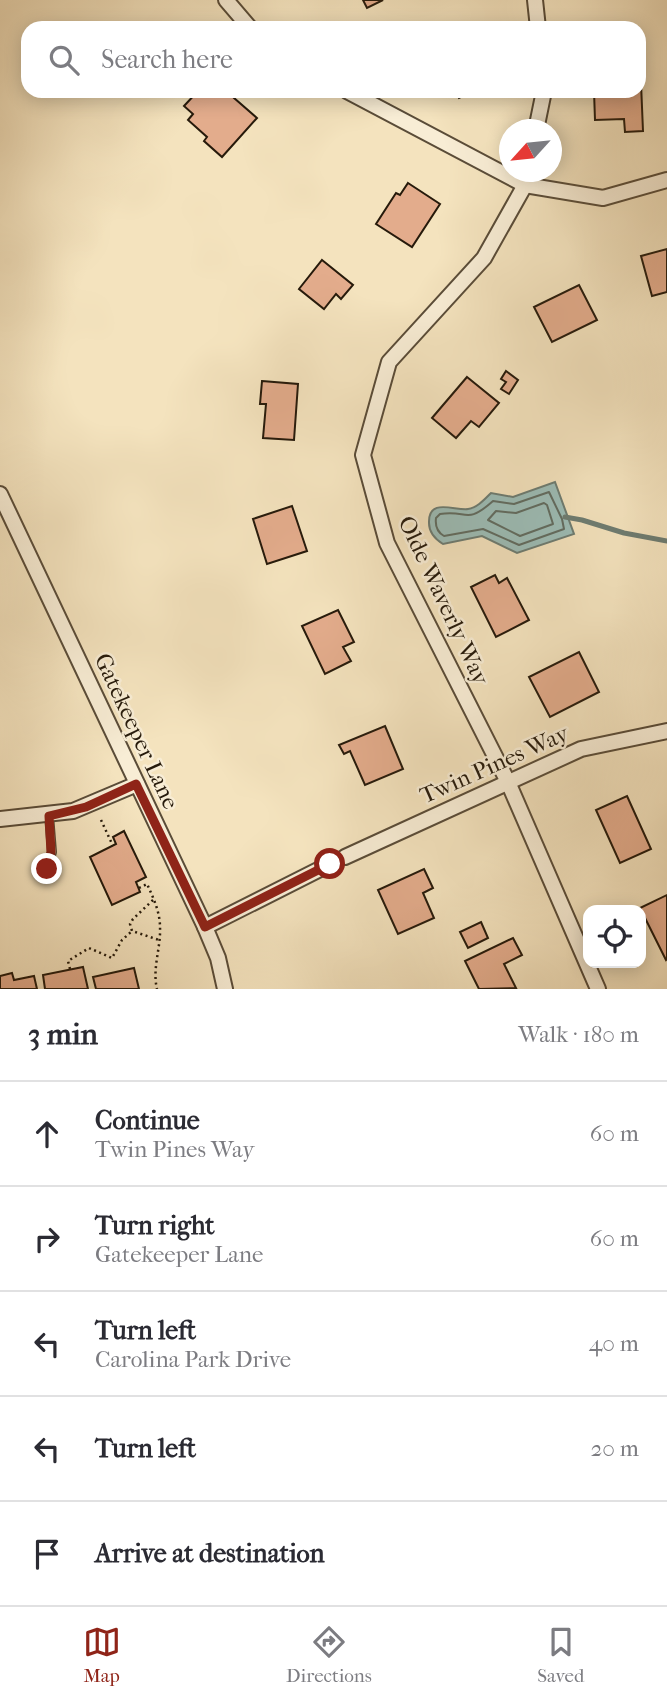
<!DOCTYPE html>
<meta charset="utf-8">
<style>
body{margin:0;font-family:"IM FELL French Canon",serif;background:#f7f7f7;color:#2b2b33}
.controls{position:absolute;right:21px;bottom:21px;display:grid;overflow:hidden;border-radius:14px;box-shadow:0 4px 18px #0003}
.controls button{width:63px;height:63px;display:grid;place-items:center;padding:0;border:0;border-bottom:2px solid #e1e1e2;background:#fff;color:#2b2b33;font:35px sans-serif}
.compass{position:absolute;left:499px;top:119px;width:63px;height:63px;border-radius:50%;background:#fff;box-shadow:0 4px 18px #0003;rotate:243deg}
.stop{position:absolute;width:21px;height:21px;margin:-16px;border:5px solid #8f2418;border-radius:50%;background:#fff}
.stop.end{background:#8f2418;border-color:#fff;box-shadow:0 2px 7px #0008}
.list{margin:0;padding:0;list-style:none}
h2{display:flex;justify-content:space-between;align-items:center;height:91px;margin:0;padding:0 28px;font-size:30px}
h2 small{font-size:23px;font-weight:400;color:#7c7c81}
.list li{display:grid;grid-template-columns:46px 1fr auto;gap:21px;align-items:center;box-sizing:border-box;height:105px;padding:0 28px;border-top:2px solid #e1e1e2}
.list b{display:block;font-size:26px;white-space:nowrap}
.list p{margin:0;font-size:23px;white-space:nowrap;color:#7c7c81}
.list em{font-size:23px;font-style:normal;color:#7c7c81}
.icon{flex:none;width:38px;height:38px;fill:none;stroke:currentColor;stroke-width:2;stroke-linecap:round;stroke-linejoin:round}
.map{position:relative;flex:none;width:667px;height:989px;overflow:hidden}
.search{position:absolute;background:#fff;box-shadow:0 4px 18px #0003;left:21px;right:21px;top:21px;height:77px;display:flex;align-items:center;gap:18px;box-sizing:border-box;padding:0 24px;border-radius:21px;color:#7c7c81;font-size:26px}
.sheet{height:616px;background:#fff}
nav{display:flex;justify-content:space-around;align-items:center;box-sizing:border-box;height:98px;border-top:2px solid #e1e1e2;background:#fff;font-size:19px;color:#7c7c81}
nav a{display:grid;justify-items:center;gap:4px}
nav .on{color:#8f2418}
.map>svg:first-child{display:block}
</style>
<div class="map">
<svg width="667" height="989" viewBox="0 0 667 989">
<rect width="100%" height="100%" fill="#f4e3be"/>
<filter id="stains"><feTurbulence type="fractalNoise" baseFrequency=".00286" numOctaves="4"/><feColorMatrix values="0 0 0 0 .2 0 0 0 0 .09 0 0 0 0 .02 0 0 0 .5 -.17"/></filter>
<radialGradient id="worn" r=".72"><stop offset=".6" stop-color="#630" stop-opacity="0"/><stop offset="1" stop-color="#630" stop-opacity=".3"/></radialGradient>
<path fill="#9cbdb7" stroke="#6d7c72" stroke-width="2" d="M 555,482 L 574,534 L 517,553 L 482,536 L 443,544 C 435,539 429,533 429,523 C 428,497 455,511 468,509 C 477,508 485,499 491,493 L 513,497 Z"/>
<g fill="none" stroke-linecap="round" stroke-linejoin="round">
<g stroke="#616c61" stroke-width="2">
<path d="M 549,492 L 562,519 L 564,529 L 519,545 L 483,529 L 444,536 C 437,532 435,526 436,518 L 440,514 C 468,509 465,526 493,501 L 514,504 Z"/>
<path d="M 544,503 L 547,505 L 553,524 L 520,536 L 488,520 L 496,511 L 516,513 Z"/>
</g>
<path stroke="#6d7c72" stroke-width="5" d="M 565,517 L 582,520 L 624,533 L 667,541"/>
</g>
<g fill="#e3ac8c" stroke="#261a0b" stroke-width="2">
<path d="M 363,0 L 383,0 L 367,8 Z"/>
<path d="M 639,83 L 641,83 L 643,131 L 625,132 L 624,119 L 595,120 L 594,91 L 639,91 Z"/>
<path d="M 198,91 L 226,91 L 257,118 L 222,157 L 204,141 L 207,137 L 188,120 L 193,114 L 184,106 Z"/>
<path d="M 455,91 L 473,91 L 459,98 Z"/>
<path d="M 408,183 L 440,204 L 412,247 L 376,224 L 396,193 L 400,195 Z"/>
<path d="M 667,249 L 667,292 L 652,296 L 641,256 Z"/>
<path d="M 322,260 L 353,285 L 341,299 L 336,294 L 324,309 L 299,289 Z"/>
<path d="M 579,285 L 597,320 L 552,342 L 534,307 Z"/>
<path d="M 506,371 L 518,380 L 509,394 L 501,389 L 506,382 L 501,379 Z"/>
<path d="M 467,377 L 499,403 L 479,427 L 471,421 L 456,438 L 432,418 Z"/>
<path d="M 262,381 L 298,384 L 294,440 L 263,438 L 266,404 L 260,404 Z"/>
<path d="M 292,506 L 307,551 L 267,564 L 253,519 Z"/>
<path d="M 495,575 L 499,583 L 507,578 L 529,620 L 496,637 L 471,587 Z"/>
<path d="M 338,610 L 354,642 L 343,647 L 351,661 L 325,674 L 302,626 Z"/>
<path d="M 579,652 L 599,692 L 550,717 L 529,677 Z"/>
<path d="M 385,726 L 403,769 L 365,785 L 350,751 L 344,754 L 339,745 Z"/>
<path d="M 627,796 L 651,849 L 620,863 L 596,810 Z"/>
<path d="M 124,831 L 146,877 L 136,882 L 140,892 L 112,905 L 90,857 L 116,844 L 113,837 Z"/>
<path d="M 424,869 L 433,888 L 423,893 L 434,918 L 398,934 L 378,890 Z"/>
<path d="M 667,895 L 667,959 L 666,960 L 640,908 Z"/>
<path d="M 481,922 L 488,938 L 468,948 L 460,932 Z"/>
<path d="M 513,938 L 522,955 L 504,964 L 516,988 L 479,989 L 465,961 Z"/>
<path d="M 83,967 L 88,989 L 45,989 L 43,975 Z"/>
<path d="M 134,968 L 139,989 L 96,989 L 93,977 Z"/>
<path d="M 12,973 L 14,980 L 34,976 L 37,989 L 0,989 L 0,976 Z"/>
</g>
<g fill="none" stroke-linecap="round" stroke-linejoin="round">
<g stroke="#5a4c38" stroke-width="10">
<path id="lane" d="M 47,869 L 52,852 L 49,815"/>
</g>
<g stroke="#5a4c38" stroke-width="18">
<g id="street">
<path d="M 226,0 L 250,28"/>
<path d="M 535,0 L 538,28"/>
<path d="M 347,91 L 525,185 L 603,198 L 667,180"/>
<path d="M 536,130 L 544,91"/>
<path d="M 528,172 L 525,185 L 484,258 L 389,362 L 363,455 L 387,543 L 508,782 L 598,989"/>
<path d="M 0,494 L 205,927 L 218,958 L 225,989"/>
<path d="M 0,819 L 73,811 L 137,784"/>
<path d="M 345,857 L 581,749 L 667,731"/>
<path d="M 205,927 L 330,864"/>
</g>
</g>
<g stroke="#261a0b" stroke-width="2.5" stroke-dasharray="2 3.5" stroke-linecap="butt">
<path d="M 101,820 L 113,846"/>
<path d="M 139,888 L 147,884 C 153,897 160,912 160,927 C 161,948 152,968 157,989"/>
<path d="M 153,900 L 133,919 L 130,924 L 132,931 L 159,940"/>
<path d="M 70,969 L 68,961 L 89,948 L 112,958 L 122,940 L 132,931"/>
</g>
<use href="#lane" stroke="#f8edd5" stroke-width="7"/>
<use href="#street" stroke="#f8edd5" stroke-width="14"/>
</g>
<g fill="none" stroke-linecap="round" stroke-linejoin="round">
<path stroke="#8f2418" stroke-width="9" d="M 47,869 L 51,852 L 49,816 L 86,807 L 136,784 L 205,927 L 330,864"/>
</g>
<g text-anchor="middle" stroke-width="5" stroke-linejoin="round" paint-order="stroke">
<g font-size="23" fill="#261a0b" stroke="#f8edd5">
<text transform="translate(444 600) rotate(65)" y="8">Olde Waverly Way</text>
<text transform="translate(137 731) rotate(65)" y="8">Gatekeeper Lane</text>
<text transform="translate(494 764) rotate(-24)" y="8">Twin Pines Way</text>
</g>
</g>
<rect width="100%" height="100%" filter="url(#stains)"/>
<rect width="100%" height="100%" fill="url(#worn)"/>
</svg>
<div class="controls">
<button><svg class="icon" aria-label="locate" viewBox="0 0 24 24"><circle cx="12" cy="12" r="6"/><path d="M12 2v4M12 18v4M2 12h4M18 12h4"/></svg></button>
</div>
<svg class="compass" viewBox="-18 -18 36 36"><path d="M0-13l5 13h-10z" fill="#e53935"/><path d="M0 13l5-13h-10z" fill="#7c7c81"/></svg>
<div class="stop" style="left:330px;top:864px"></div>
<div class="stop end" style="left:47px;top:869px"></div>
<div class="search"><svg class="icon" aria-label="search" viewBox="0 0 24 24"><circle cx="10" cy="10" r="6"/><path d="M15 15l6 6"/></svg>Search here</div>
</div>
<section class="sheet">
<h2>3 min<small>Walk · 180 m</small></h2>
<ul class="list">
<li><svg class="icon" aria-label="ahead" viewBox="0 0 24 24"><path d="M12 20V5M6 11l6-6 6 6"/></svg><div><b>Continue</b><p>Twin Pines Way</p></div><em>60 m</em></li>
<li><svg class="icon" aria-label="right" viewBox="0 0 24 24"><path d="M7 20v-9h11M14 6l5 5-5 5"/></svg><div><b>Turn right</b><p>Gatekeeper Lane</p></div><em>60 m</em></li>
<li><svg class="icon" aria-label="left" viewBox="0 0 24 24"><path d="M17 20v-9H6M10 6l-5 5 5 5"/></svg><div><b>Turn left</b><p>Carolina Park Drive</p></div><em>40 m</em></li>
<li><svg class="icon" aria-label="left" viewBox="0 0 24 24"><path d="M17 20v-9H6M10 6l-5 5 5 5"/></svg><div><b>Turn left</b></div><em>20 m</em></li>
<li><svg class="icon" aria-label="arrive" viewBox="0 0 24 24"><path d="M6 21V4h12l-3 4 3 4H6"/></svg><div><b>Arrive at destination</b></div></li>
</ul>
</section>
<nav>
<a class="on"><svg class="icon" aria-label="map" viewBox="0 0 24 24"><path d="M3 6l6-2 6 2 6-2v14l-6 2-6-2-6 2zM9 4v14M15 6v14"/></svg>Map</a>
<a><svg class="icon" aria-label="directions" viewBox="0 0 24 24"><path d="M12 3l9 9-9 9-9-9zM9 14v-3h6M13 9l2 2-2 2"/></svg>Directions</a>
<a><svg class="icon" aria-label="saved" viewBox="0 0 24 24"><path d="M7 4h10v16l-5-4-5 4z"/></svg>Saved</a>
</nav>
